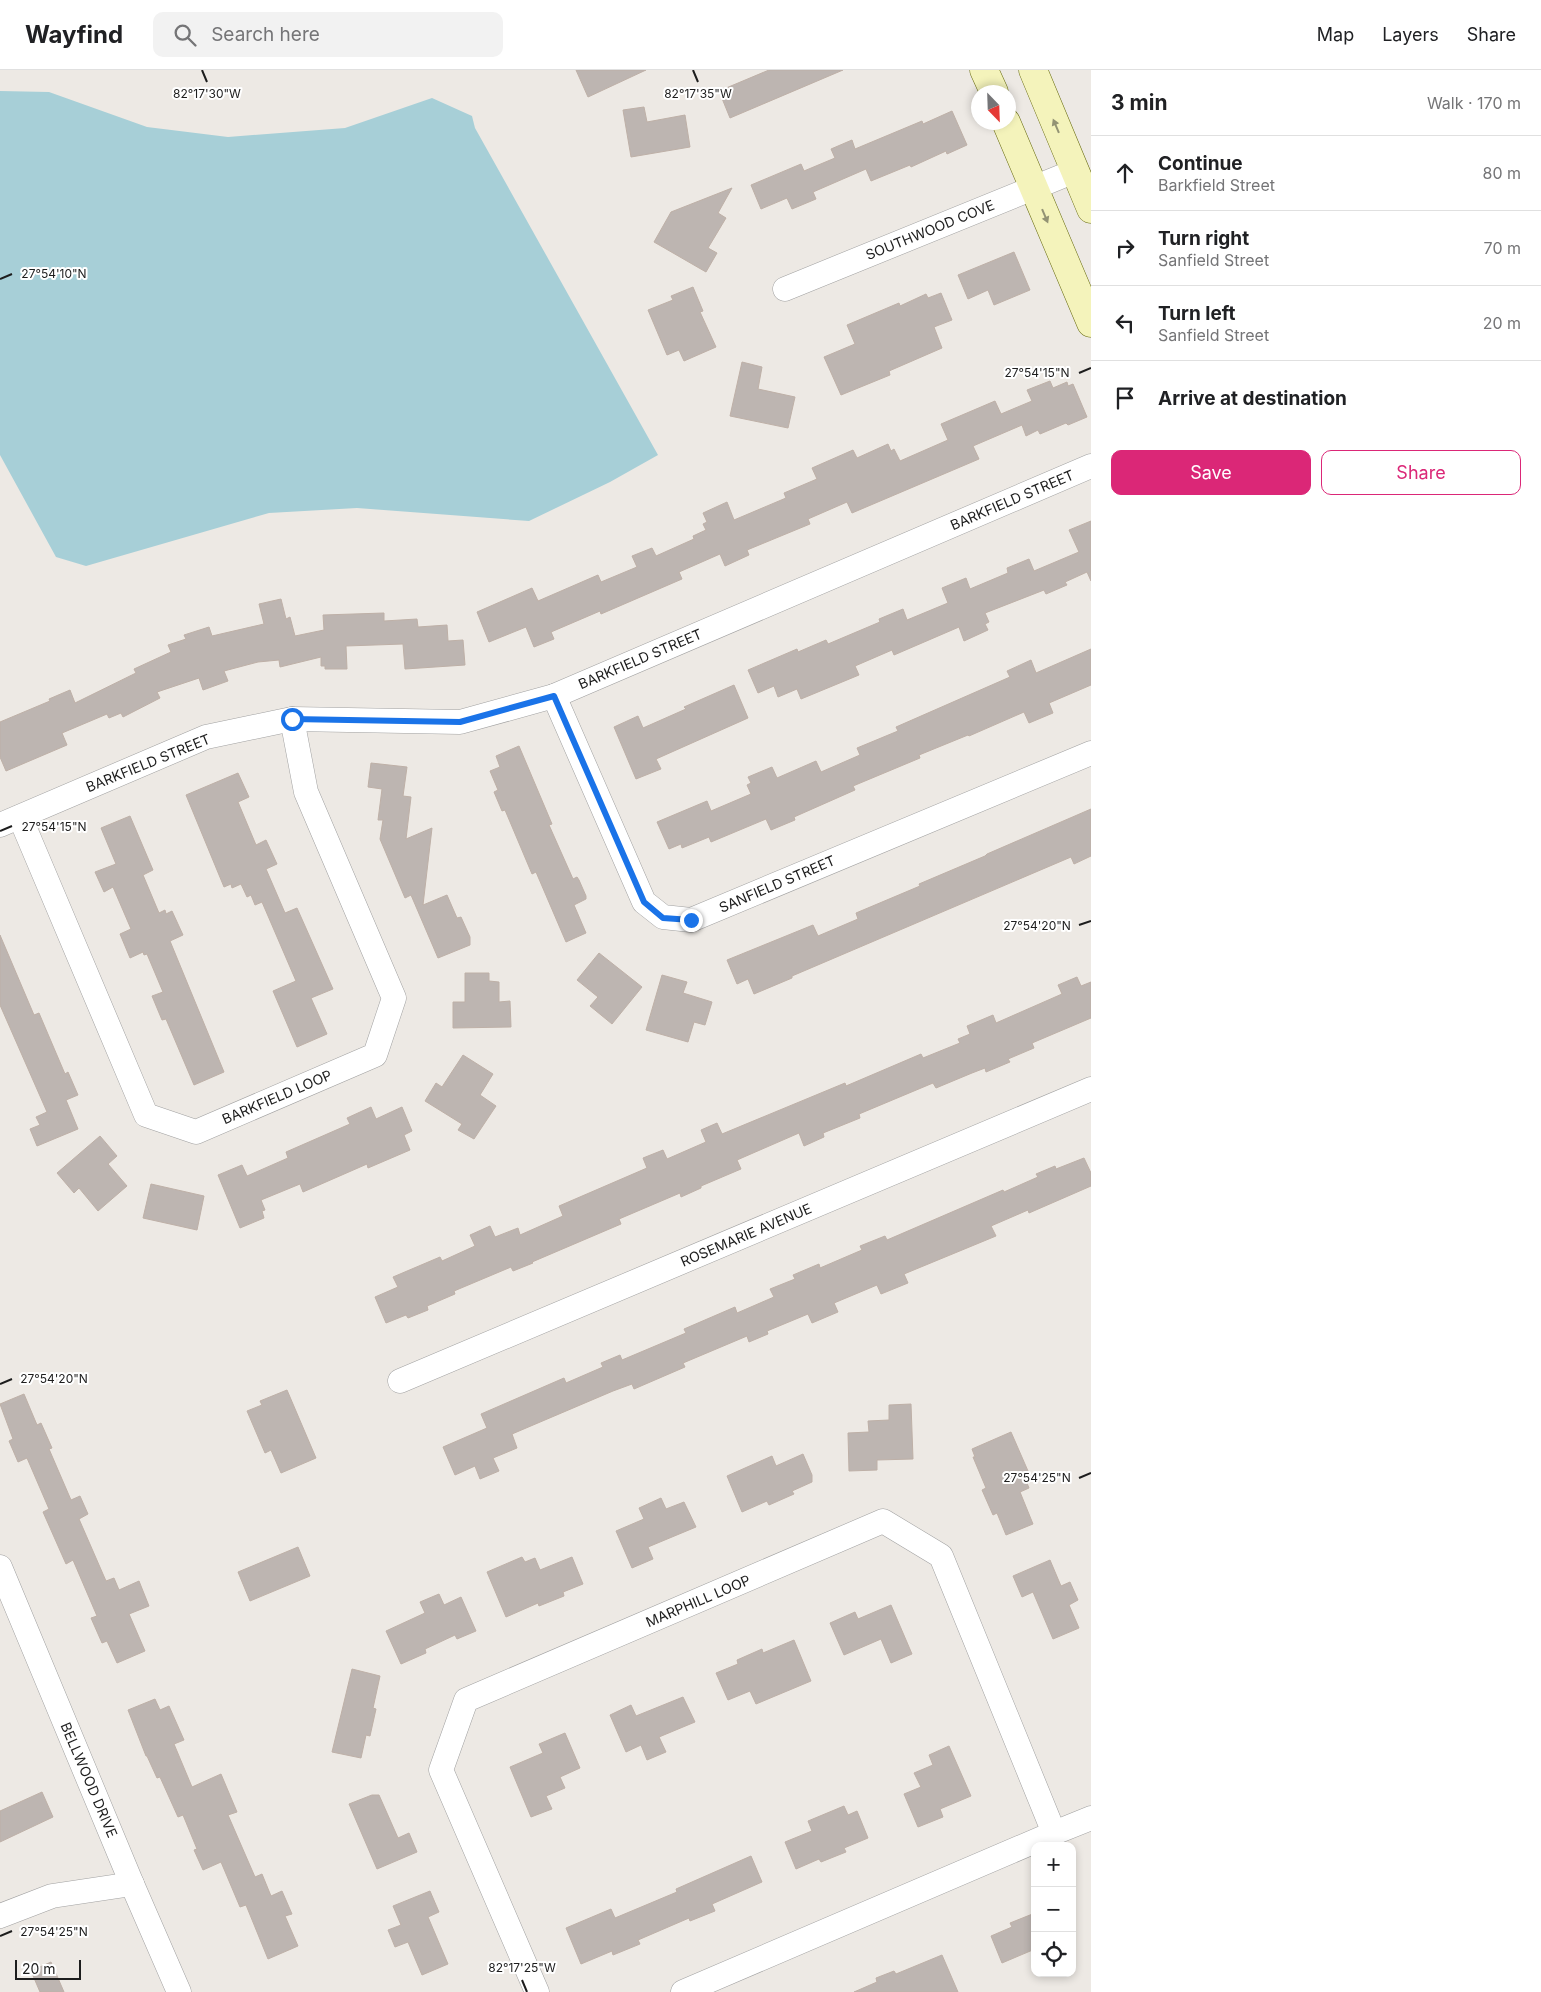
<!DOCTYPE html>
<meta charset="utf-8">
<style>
body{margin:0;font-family:Inter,sans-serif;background:#f2f2f2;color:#202124}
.controls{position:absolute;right:15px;bottom:15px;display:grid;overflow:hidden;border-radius:10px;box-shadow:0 2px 8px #0003}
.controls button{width:45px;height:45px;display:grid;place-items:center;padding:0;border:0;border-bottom:1px solid #e0e0e0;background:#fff;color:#202124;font:25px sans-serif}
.compass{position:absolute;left:971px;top:15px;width:45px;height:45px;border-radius:50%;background:#fff;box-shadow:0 2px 8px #0003;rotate:157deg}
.scale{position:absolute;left:15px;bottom:12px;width:66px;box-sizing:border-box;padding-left:5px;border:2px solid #1d1d1d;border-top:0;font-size:14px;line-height:18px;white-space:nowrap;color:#1d1d1d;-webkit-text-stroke:4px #fff;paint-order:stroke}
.stop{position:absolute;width:15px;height:15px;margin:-11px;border:4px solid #1a73e8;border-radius:50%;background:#fff}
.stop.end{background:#1a73e8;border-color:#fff;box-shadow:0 1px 5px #0008}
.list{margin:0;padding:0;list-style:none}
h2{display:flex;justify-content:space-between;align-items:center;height:65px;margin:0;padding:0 20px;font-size:21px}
h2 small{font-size:16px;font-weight:400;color:#757577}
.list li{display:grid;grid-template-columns:32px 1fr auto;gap:15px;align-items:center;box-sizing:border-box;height:75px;padding:0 20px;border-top:1px solid #e0e0e0}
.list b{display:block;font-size:19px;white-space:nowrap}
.list p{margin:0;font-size:16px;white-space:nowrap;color:#757577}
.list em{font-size:16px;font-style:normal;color:#757577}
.actions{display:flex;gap:10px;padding:15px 20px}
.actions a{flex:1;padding:11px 0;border:1px solid #db2777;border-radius:10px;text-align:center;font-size:18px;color:#db2777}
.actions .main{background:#db2777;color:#fff}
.icon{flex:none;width:28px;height:28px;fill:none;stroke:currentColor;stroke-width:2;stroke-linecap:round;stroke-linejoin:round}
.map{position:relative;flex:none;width:1091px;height:1922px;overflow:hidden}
header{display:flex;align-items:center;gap:30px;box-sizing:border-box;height:70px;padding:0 25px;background:#fff;border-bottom:1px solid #e0e0e0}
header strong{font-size:24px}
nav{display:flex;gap:28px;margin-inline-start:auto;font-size:18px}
.search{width:350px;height:45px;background:#f2f2f2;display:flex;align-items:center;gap:12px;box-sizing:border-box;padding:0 18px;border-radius:10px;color:#757577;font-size:19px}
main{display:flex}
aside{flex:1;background:#fff}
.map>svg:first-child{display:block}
</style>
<header>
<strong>Wayfind</strong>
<div class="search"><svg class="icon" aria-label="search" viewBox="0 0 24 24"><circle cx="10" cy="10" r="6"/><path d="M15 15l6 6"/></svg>Search here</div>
<nav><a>Map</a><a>Layers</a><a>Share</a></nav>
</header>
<main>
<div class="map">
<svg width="1091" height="1922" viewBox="0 0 1091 1922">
<rect width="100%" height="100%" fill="#ede9e4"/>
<path fill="#a7cfd7" d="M 0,21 L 49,22 L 147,57 L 228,67 L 345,58 L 432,28 L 472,46 L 475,58 L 658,385 L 610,412 L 529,451 L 357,438 L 269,443 L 86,496 L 56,487 L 0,385 Z"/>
<g fill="#bdb5b1" stroke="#beb0a7">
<path d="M 576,0 L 646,0 L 588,27 Z"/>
<path d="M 769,0 L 843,0 L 730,48 L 719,21 Z"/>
<path d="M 644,37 L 647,52 L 685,45 L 690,77 L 631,87 L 623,40 Z"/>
<path d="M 952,41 L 967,75 L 947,84 L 946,81 L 911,97 L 910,95 L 871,111 L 866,99 L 813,122 L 816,129 L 792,139 L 787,128 L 761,139 L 751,115 L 801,94 L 804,101 L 835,88 L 831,79 L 852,70 L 855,79 L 922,51 L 923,54 Z"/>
<path d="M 732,118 L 718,143 L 726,148 L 708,178 L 717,183 L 706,202 L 654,172 L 671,142 Z"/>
<path d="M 1014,182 L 1030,220 L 994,235 L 988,220 L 968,229 L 958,205 Z"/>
<path d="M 693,217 L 703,241 L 700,242 L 716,277 L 684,291 L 679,280 L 667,285 L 648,240 L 673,230 L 671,226 Z"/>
<path d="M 941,223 L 952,250 L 934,257 L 942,278 L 889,301 L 890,305 L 841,325 L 824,287 L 855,274 L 847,255 L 899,233 L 900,236 L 926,224 L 928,228 Z"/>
<path d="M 742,292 L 762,297 L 758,319 L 795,327 L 788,358 L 730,346 Z"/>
<path d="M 1050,311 L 1053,318 L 1067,312 L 1068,316 L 1073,314 L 1087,347 L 1068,355 L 1066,353 L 1040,364 L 1038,360 L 1026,366 L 1022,355 L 973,376 L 979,389 L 852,443 L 847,432 L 808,449 L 810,454 L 747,480 L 749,485 L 725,496 L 720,484 L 679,502 L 682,509 L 601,544 L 600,541 L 551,562 L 554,569 L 534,577 L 526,557 L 489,572 L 477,542 L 532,518 L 538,531 L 598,505 L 601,512 L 637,497 L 632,486 L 652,478 L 656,486 L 694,469 L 693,466 L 706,460 L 703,454 L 707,452 L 703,443 L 727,432 L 734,450 L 786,428 L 784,423 L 817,409 L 812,398 L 853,380 L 857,388 L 888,374 L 891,381 L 894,379 L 900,391 L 948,370 L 941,354 L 995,331 L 1001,344 L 1032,331 L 1027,320 Z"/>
<path d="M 1091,451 L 1091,511 L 1087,502 L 1065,512 L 1067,515 L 1046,524 L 1044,520 L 985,543 L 989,552 L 985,554 L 988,560 L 964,571 L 959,557 L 894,585 L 892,580 L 855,596 L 859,605 L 801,629 L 797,619 L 778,627 L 774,616 L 758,623 L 748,600 L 797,579 L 798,582 L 826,570 L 828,574 L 880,552 L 879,549 L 903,539 L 907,550 L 948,533 L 942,518 L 966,508 L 970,519 L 1008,503 L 1007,498 L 1029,489 L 1034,501 L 1079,482 L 1069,460 Z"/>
<path d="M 281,529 L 286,549 L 290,547 L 295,566 L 324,560 L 323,545 L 384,543 L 384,551 L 417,549 L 418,557 L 447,555 L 448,571 L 463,570 L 465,595 L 405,599 L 403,574 L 346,576 L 347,599 L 325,599 L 325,596 L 321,596 L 321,587 L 280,597 L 279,590 L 258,592 L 224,601 L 228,611 L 203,620 L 199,608 L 157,622 L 160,628 L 123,647 L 121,643 L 109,648 L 107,644 L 62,663 L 67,675 L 6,701 L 0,687 L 0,652 L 50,631 L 49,629 L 70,620 L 75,633 L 136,603 L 134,599 L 171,582 L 168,575 L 186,569 L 184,565 L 209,557 L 212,566 L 264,554 L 259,534 Z"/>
<path d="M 1091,579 L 1091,615 L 1049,633 L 1053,643 L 1029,653 L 1024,642 L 969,666 L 968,665 L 919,685 L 920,688 L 853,716 L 855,720 L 794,747 L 795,750 L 771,760 L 766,749 L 711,772 L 709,767 L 682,778 L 681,774 L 669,779 L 657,752 L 707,731 L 711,741 L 751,724 L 747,715 L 751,713 L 748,707 L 772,697 L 777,708 L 816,691 L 821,702 L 860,685 L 857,678 L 898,661 L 896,657 L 1010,607 L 1007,601 L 1031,590 L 1036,603 Z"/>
<path d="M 734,615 L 748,648 L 656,689 L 661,699 L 636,709 L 614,657 L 638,646 L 643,658 L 686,639 L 684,637 Z"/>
<path d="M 519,676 L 552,754 L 549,755 L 573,809 L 577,807 L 579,810 L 586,826 L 586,829 L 574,835 L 586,863 L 566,872 L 536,802 L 532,804 L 505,740 L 502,741 L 494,722 L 498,720 L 490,701 L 500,697 L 496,686 Z"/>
<path d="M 371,693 L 407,697 L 403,726 L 411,727 L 406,769 L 432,758 L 423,835 L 447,825 L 457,848 L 461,847 L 470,867 L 470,875 L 438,888 L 411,825 L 405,828 L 380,769 L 383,750 L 378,750 L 382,719 L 368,717 Z"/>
<path d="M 238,703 L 249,727 L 238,732 L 256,775 L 266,770 L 277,794 L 266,799 L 285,843 L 297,838 L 333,919 L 311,928 L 327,964 L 297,977 L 273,921 L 296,911 L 262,832 L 255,835 L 251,825 L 247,827 L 241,814 L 232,818 L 231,814 L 224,817 L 186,725 Z"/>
<path d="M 1091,739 L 1091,786 L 1074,794 L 1071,787 L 792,906 L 792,908 L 754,924 L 748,909 L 737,914 L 727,890 L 813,855 L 818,866 L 858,849 L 856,843 L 920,816 L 919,814 L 985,786 L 987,784 Z"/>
<path d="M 130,746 L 153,800 L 143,805 L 159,843 L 165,840 L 166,844 L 172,841 L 183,865 L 170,871 L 224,1002 L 194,1015 L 166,949 L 162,950 L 152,926 L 163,922 L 147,884 L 144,885 L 143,882 L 130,888 L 120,864 L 131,859 L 113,817 L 104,822 L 95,802 L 116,794 L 101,758 Z"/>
<path d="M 0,865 L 34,945 L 39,943 L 65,1004 L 68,1002 L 78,1025 L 66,1030 L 78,1059 L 37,1076 L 30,1059 L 40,1055 L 36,1047 L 47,1042 L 0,935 Z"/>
<path d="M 599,883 L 642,917 L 612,954 L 590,936 L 598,927 L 577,910 Z"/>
<path d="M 465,903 L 489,903 L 489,911 L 499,912 L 499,932 L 510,931 L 511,957 L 453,958 L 453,932 L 465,932 Z"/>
<path d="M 662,905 L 687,912 L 683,923 L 712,932 L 705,955 L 694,952 L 688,972 L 646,960 Z"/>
<path d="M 1077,907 L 1081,916 L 1091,912 L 1091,948 L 1032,973 L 1034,978 L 1008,989 L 1010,992 L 986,1002 L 985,998 L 972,1003 L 936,1018 L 933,1013 L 859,1044 L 860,1048 L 823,1063 L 824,1067 L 804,1076 L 799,1063 L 737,1090 L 741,1099 L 701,1116 L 701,1118 L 681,1127 L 680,1123 L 619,1149 L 621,1154 L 532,1192 L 533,1193 L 513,1201 L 511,1197 L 454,1221 L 455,1224 L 427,1236 L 428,1240 L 408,1248 L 406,1245 L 386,1253 L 375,1227 L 398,1217 L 393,1207 L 440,1187 L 442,1191 L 475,1176 L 470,1165 L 490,1156 L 495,1167 L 518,1158 L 520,1165 L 563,1146 L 559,1136 L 647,1098 L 643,1088 L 663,1080 L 667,1089 L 706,1072 L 701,1060 L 717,1053 L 722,1064 L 845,1013 L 846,1016 L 921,984 L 923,988 L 960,973 L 958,969 L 970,964 L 967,956 L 993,945 L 996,953 L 1062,924 L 1058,915 Z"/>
<path d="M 463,985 L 493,1004 L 480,1025 L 496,1036 L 474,1069 L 458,1060 L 462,1054 L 425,1031 L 436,1013 L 442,1017 Z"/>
<path d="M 371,1037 L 376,1049 L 402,1037 L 412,1061 L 404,1065 L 410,1080 L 368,1098 L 367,1094 L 303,1122 L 300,1114 L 261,1130 L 265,1140 L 262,1141 L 264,1148 L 240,1158 L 218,1105 L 242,1095 L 247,1106 L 288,1088 L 286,1082 L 350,1054 L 347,1048 Z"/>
<path d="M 100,1066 L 117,1086 L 108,1094 L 127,1116 L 98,1141 L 79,1118 L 74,1123 L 57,1103 Z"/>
<path d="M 1084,1088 L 1091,1103 L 1091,1116 L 1029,1143 L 1028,1140 L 991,1156 L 996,1166 L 904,1204 L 908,1213 L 881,1224 L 877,1215 L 834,1233 L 838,1242 L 812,1253 L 808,1244 L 767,1261 L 768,1264 L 749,1272 L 747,1266 L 683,1293 L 685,1297 L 634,1319 L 632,1314 L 613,1321 L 512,1364 L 517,1378 L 493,1388 L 499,1401 L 480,1409 L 475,1396 L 455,1405 L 443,1377 L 487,1358 L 481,1344 L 564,1308 L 566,1313 L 603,1297 L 601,1293 L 620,1285 L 622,1290 L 686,1263 L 684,1259 L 735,1237 L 737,1243 L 774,1227 L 770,1219 L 795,1209 L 793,1205 L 819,1194 L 820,1198 L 862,1180 L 860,1176 L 885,1166 L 887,1170 L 1003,1120 L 1004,1122 L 1038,1107 L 1036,1104 L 1055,1096 L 1056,1099 Z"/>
<path d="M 151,1114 L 204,1126 L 197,1160 L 143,1148 Z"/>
<path d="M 287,1320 L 316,1388 L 281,1403 L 271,1380 L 265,1383 L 247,1341 L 262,1335 L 260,1331 Z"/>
<path d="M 24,1324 L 37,1355 L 41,1353 L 52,1378 L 49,1379 L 71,1430 L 80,1426 L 88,1444 L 79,1449 L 106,1511 L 114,1508 L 119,1520 L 139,1511 L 149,1536 L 129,1544 L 145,1581 L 117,1593 L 107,1571 L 102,1573 L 91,1548 L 97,1546 L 73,1490 L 66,1494 L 43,1442 L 49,1439 L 27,1388 L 18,1392 L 9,1371 L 13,1369 L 0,1334 Z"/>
<path d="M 911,1334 L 913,1389 L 877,1390 L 877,1400 L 849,1401 L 848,1363 L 869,1362 L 868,1351 L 889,1350 L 889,1335 Z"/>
<path d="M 1011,1362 L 1028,1401 L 1023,1403 L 1029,1418 L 1020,1422 L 1033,1454 L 1006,1465 L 997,1443 L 993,1445 L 982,1420 L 986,1418 L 973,1387 L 975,1387 L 972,1379 Z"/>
<path d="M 803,1384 L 812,1405 L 812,1412 L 792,1421 L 794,1424 L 769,1435 L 767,1431 L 742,1442 L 727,1406 L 772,1386 L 776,1396 Z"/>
<path d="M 661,1428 L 666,1439 L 684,1432 L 696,1457 L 648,1477 L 653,1489 L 632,1498 L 616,1461 L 644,1449 L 639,1438 Z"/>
<path d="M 298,1477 L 310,1506 L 250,1531 L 238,1502 Z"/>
<path d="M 522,1487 L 525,1492 L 535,1488 L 540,1500 L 572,1487 L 583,1514 L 563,1522 L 564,1526 L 539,1536 L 538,1533 L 506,1547 L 487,1502 Z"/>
<path d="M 1050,1490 L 1061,1516 L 1070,1512 L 1078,1530 L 1069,1535 L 1079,1558 L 1053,1569 L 1033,1522 L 1022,1527 L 1013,1506 Z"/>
<path d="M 439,1524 L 444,1535 L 461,1527 L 476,1561 L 457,1569 L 455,1565 L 425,1579 L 426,1583 L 401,1594 L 386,1561 L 425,1543 L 420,1532 Z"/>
<path d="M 891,1535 L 912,1584 L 891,1593 L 881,1569 L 844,1585 L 830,1553 L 855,1542 L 858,1549 Z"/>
<path d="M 794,1570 L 811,1611 L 756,1634 L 750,1621 L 728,1630 L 716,1603 L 738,1594 L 737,1590 L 762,1579 L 763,1583 Z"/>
<path d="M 352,1599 L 380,1606 L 373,1638 L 376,1639 L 370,1666 L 366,1665 L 361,1688 L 332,1682 Z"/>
<path d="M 683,1627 L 695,1652 L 659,1667 L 666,1682 L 647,1690 L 641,1675 L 626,1682 L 610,1645 L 631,1635 L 636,1646 Z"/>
<path d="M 155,1629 L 160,1640 L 169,1636 L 184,1670 L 174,1674 L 192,1717 L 221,1704 L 237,1742 L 228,1745 L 255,1807 L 262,1804 L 271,1826 L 282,1821 L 292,1844 L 285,1846 L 298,1876 L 268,1889 L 246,1835 L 240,1837 L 221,1792 L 203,1800 L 194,1780 L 197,1779 L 183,1745 L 178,1747 L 160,1707 L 157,1708 L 147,1686 L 146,1686 L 128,1640 Z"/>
<path d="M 565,1663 L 580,1698 L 560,1707 L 565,1718 L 546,1726 L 552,1739 L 531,1747 L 510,1697 L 543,1683 L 539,1674 Z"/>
<path d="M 949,1676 L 971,1726 L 940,1739 L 943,1747 L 918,1757 L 904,1724 L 921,1717 L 914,1703 L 933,1695 L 929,1685 Z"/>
<path d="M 42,1722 L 53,1747 L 0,1772 L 0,1741 Z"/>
<path d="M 372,1725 L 379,1725 L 398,1768 L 409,1763 L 417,1782 L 377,1799 L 349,1734 Z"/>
<path d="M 844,1736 L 848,1745 L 857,1741 L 868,1768 L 844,1778 L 846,1782 L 821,1792 L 819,1789 L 796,1799 L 785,1772 L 812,1761 L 808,1751 Z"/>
<path d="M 751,1786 L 762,1812 L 712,1834 L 715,1841 L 690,1851 L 689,1848 L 638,1870 L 640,1874 L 613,1885 L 612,1881 L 581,1894 L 566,1858 L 611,1839 L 615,1848 L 677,1822 L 676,1819 Z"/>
<path d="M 430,1821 L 439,1842 L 428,1847 L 448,1894 L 422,1905 L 408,1872 L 395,1877 L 388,1860 L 401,1855 L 393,1836 Z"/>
<path d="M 1035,1843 L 1035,1879 L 1002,1893 L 991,1866 L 1012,1857 L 1010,1853 Z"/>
<path d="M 942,1885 L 958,1922 L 854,1922 L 877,1912 L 876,1908 L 894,1901 L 896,1904 Z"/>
<path d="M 51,1892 L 64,1922 L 40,1922 L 31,1901 Z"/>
</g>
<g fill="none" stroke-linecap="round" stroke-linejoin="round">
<g stroke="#a1a1a1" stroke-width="25">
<g id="street">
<path d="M 785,219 L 1075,101"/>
<path d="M 554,626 L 644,832 L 663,847 L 691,850 L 1091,683"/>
<path d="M 20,747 L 146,1045 L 196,1062 L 375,985 L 394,928 L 306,722 L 292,649"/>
<path d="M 0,755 L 206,667 L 292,649 L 460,652 L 554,626 L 1091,396"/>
<path d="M 400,1311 L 1091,1019"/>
<path d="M 0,1497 L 132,1814 L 179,1922"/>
<path d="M 1054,1763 L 1091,1748"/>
<path d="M 0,1846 L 52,1826 L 132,1814"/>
<path d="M 537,1922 L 441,1700 L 466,1630 L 883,1451 L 941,1486 L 1054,1763 L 683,1922"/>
</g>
</g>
<g stroke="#666a0e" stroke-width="29">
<g id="secondary">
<path d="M 984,0 L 994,22"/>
<path d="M 1033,0 L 1091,139"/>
<path d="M 1006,52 L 1091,253"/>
</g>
</g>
<use href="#street" stroke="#fff" stroke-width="24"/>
<use href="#secondary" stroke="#f4f3bb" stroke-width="28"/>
</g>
<defs><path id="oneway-solid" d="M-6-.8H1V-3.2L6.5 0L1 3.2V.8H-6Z" transform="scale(1.25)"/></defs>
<g fill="#939374">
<use href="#oneway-solid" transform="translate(1056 56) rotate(-113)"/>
<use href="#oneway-solid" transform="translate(1045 146) rotate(67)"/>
</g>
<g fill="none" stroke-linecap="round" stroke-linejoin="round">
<path stroke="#1a73e8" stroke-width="6" d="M 292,649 L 460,652 L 554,626 L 644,832 L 663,848 L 691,850"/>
</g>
<path fill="none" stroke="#1d1d1d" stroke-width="2" d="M 202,0 L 207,12M 693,0 L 698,12M 0,209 L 12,204M 1079,303 L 1091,298M 0,761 L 12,756M 1079,855 L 1091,851M 0,1314 L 12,1309M 1079,1408 L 1091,1403M 0,1866 L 12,1861M 522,1910 L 527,1922"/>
<g text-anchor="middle" stroke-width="4" stroke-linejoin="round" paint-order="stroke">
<g font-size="14" fill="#1d1d1d" stroke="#fff">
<text transform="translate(930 160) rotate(-22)" y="5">SOUTHWOOD COVE</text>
<text transform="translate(1012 430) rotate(-23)" y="5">BARKFIELD STREET</text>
<text transform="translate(640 589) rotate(-23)" y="5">BARKFIELD STREET</text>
<text transform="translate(148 693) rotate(-22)" y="5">BARKFIELD STREET</text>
<text transform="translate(777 814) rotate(-23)" y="5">SANFIELD STREET</text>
<text transform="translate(277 1027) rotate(-23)" y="5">BARKFIELD LOOP</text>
<text transform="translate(746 1165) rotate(-23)" y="5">ROSEMARIE AVENUE</text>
<text transform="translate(698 1531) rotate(-23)" y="5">MARPHILL LOOP</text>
<text transform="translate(89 1710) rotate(67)" y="5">BELLWOOD DRIVE</text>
</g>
</g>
<g font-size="12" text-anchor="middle" fill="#1d1d1d" stroke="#fff" stroke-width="4" stroke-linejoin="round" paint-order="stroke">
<text x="207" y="28">82°17'30"W</text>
<text x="698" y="28">82°17'35"W</text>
<text x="54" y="208">27°54'10"N</text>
<text x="1037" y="307">27°54'15"N</text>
<text x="54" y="761">27°54'15"N</text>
<text x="1037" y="860">27°54'20"N</text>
<text x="54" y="1313">27°54'20"N</text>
<text x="1037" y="1412">27°54'25"N</text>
<text x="54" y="1866">27°54'25"N</text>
<text x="522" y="1902">82°17'25"W</text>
</g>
</svg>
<div class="controls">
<button>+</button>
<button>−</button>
<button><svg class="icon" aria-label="locate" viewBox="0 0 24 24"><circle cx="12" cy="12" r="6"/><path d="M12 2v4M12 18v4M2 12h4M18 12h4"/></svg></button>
</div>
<svg class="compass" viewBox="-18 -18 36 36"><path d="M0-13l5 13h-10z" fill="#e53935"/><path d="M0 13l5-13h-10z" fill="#757577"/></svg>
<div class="scale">20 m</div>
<div class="stop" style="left:292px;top:649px"></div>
<div class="stop end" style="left:691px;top:850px"></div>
</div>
<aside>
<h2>3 min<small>Walk · 170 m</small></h2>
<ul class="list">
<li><svg class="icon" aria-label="ahead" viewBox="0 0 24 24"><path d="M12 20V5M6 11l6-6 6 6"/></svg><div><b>Continue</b><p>Barkfield Street</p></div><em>80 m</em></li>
<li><svg class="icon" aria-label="right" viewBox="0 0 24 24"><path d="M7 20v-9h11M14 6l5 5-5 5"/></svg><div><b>Turn right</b><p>Sanfield Street</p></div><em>70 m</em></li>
<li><svg class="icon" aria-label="left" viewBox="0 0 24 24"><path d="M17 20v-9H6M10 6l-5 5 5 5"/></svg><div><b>Turn left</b><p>Sanfield Street</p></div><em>20 m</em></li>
<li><svg class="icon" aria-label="arrive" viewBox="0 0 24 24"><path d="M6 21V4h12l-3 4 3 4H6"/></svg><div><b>Arrive at destination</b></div></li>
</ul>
<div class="actions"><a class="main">Save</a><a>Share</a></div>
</aside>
</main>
